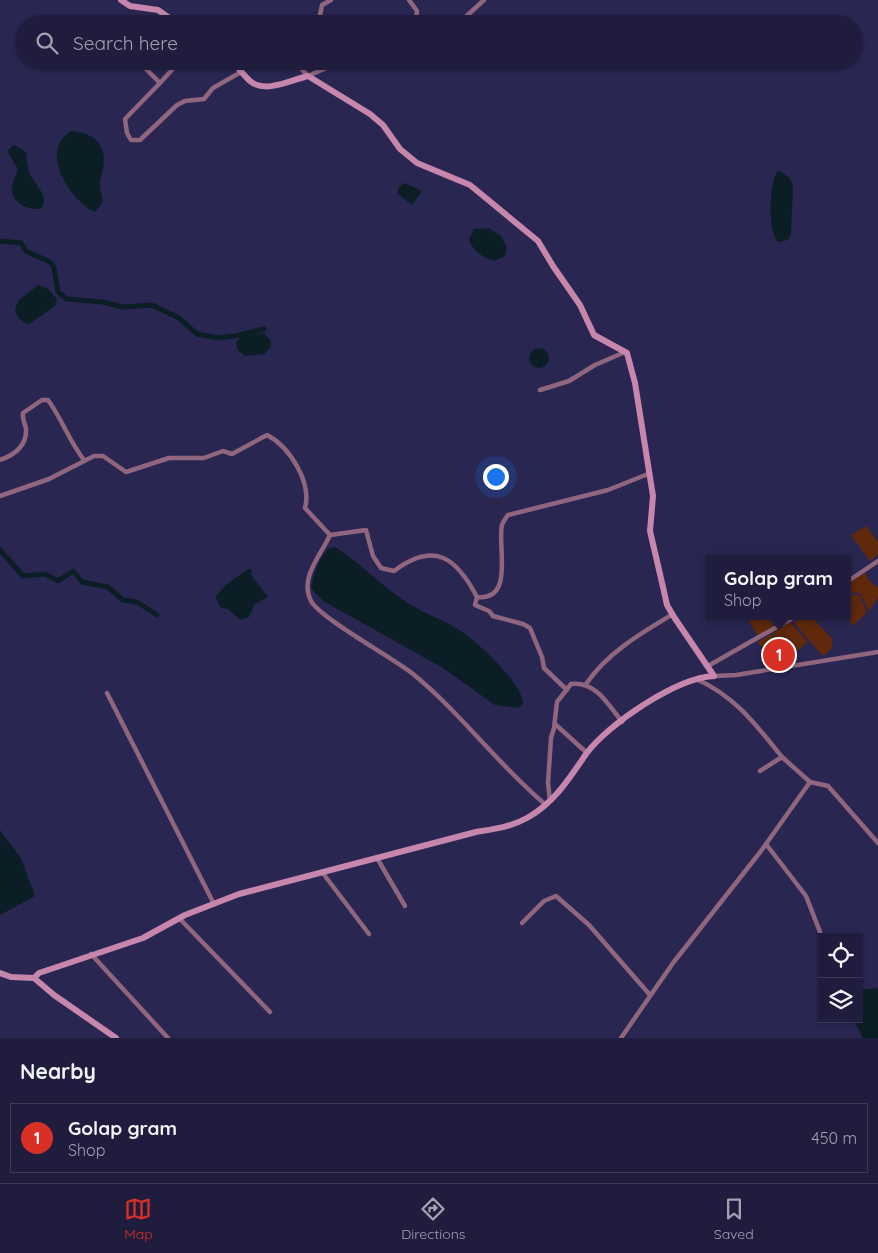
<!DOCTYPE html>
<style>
body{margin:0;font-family:Quicksand,sans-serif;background:#282545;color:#f1f3f6}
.controls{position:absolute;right:15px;bottom:15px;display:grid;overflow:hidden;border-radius:0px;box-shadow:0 1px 4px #0004}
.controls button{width:45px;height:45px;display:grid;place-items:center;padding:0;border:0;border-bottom:1px solid #3d3a58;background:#201c3e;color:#f1f3f6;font:25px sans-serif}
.you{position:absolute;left:495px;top:476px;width:18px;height:18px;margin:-12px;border:4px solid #fff;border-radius:50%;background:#1a73e8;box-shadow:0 0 0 8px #1a73e833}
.badge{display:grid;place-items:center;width:32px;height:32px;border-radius:50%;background:#d93025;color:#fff;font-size:16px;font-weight:700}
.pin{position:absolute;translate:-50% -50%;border:2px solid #fff;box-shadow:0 1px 5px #0006}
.popup{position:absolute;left:706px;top:555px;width:145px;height:65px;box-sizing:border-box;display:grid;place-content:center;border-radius:0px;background:#201c3e;filter:drop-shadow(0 1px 4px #0005);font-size:16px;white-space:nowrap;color:#a2a1b0}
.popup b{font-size:19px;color:#f1f3f6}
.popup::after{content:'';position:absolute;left:50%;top:100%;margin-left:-10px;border:10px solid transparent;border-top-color:#201c3e}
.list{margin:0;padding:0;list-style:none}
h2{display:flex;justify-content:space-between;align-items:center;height:65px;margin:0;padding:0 20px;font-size:21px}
h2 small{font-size:16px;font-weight:400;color:#a2a1b0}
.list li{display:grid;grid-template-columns:32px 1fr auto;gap:15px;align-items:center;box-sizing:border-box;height:70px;margin:0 10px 10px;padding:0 10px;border:1px solid #3d3a58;border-radius:0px}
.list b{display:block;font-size:19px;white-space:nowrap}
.list p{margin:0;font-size:16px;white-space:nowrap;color:#a2a1b0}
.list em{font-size:16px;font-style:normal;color:#a2a1b0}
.icon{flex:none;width:28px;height:28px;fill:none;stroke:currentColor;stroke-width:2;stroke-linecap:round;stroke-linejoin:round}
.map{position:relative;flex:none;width:878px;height:1038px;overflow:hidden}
.search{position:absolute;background:#201c3e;box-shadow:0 1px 4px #0004;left:15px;right:15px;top:15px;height:55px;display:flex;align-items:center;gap:12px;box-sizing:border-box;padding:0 18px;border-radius:28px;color:#a2a1b0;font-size:19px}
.sheet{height:145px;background:#201c3e}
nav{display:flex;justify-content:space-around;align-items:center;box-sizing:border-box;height:70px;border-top:1px solid #3d3a58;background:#201c3e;font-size:14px;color:#a2a1b0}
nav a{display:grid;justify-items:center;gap:2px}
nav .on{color:#d93025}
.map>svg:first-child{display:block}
</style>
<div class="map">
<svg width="878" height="1038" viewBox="0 0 878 1038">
<rect width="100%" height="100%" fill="#2a2652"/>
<g fill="#60290c">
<path d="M 866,526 L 878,542 L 878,555 L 870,561 L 851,535 Z"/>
<path d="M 865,572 L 868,580 L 878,588 L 878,598 L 869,611 L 861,595 L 855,592 L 848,595 L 848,584 Z"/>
<path d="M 855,594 L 860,596 L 867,612 L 853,626 L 848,618 L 851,615 L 848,597 Z"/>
<path d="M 746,616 L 791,616 L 758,636 Z"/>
<path d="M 802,616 L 811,616 L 832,639 L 832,648 L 823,656 L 794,623 Z"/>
<path d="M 790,622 L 808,642 L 792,655 L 772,633 Z"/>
<path d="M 771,634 L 791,656 L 785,660 L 774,663 L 758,642 Z"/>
</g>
<g fill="#0b1e25">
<path d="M 71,131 C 96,133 107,145 103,170 C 102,174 100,178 100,182 C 100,189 102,196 103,202 L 95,212 C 70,201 38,150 71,131 Z"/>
<path d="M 14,145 L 26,152 C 27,159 27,166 29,172 C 34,185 51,196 41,209 C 29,210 12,204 12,189 C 12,183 16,175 18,169 L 7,151 Z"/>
<path d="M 778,170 L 790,178 L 793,186 L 791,235 L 788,240 L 778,242 C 767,231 769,182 778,170 Z"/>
<path d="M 405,183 L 422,191 L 412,205 L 398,194 L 398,188 Z"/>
<path d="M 489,228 L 501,236 L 507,248 L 505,256 L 494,261 C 482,257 474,252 469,240 L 474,229 Z"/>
<path d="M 38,285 L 47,288 L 57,299 L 55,306 L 28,325 L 18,318 L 15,310 L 18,301 Z"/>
<path d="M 264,333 L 271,341 L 271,347 L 264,354 L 245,356 L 238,350 L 236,342 L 241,336 Z"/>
<circle cx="539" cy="358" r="10"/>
<path d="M 335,547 C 361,563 382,587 408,603 C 423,613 441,619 456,628 C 475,639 523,683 523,704 L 518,708 L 495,705 L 443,668 L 323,601 L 311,588 C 314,573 318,559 329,548 Z"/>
<path d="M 248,569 L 251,569 L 252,576 L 268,597 L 255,604 L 249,617 L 240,620 L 228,609 L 221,608 L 215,597 L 227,584 Z"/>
<path d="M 0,830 L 21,858 L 35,896 L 0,915 Z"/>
<path d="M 878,988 L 878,1038 L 863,1038 L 853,1019 L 859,1019 L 859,990 Z"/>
</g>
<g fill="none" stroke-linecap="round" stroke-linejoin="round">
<g stroke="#0b1e25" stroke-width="5">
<path d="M 0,241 L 21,243 L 26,251 C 58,267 52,255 58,292 L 67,299 L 103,302 L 122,307 L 152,305 L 179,318 L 197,334 L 218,338 L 235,336 L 264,329"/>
<path d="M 0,550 L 23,576 L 45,574 L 58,581 L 73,571 L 82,582 L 108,587 L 123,600 L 137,602 L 157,615"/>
</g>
<g stroke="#90667e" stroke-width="4.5">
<path d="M 409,0 L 417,11 L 416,18 L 410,24"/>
<path d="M 313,24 L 319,20 L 322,5 L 331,0"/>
<path d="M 461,24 L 460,22 L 484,0"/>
<path d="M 138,61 L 160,83 L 180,61"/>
<path d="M 294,61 L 308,76 L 342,61"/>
<path d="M 160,83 L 125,119 L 127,133 L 131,140 L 140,140 L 177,105 L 185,101 L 204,99 L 213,88 L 241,72"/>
<path d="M 540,390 L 569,381 L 595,365 L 625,352"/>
<path d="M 0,460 C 14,455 27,446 26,429 C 25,423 22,420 23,413 L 42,400 L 48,400 C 62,419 69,441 84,460"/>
<path d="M 0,496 L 49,479 L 94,456 L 103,456 L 126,472 L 169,458 L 204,458 L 223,451 L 232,454 L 267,435 C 290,447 312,483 305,508 L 330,535 C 321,555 299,578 311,601 C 320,618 393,658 413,674 C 461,713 498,765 546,805"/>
<path d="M 330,535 L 366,530 L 373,556 L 381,568 L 394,571 C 434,541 456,557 477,597 C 515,601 497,546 502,525 C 503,522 506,518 508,515 L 608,490 L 648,474"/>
<path d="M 848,581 L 878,561"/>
<path d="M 477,597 L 475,605 L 489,611 L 493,616 L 523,624 L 530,628 L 542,657 L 544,668 L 567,690"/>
<path d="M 708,666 L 796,616"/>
<path d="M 714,676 L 736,675 L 878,652"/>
<path d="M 696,679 C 735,696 756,725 782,757"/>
<path d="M 586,684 C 607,653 641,633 673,614"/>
<path d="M 107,693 L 214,904"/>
<path d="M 555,724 L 587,753"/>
<path d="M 810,782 L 828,786 L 878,843"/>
<path d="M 550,801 L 548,783 L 551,738 L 554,728 L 557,702 L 571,684 C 596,681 608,704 622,722"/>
<path d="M 766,844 L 806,896 L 822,937"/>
<path d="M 377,858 L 405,906"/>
<path d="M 322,872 L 369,934"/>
<path d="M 179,918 L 270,1012"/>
<path d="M 522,923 L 544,901 L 556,896 L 589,925 L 650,995"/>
<path d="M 91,954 L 168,1038"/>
<path d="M 621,1038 L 673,963 L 761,851 L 810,782 L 782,757 L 760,771"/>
</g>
<g stroke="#c786ab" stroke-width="6">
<path d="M 121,0 L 130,6 L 158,10 L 178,24"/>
<path d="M 0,973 L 11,977 L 34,978 L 54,995 L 116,1038"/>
<path d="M 34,978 L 39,973 L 143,938 L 185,915 L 239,894 L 476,832 C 494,829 511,827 527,818 C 554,803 569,779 586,754 C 608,724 676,678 714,676 L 674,617 L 667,605 L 663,587 L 650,531 L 653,496 L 635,383 L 627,353 L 594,335 L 580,305 L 553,266 L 538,241 L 470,185 L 417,163 L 400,149 L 383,125 L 370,114 L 308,76 C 291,80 265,94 250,81 C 243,75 238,66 230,61"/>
</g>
</g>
</svg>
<div class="controls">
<button><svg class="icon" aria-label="locate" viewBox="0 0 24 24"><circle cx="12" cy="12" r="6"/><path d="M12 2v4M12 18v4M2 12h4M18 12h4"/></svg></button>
<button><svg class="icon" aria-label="layers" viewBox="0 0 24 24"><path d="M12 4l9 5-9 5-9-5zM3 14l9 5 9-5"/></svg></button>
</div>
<div class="you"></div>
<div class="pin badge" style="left:779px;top:655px">1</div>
<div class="popup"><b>Golap gram</b>Shop</div>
<div class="search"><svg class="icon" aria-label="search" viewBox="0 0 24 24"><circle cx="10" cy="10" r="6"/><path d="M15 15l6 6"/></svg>Search here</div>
</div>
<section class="sheet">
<h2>Nearby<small></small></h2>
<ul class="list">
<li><span class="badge">1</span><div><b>Golap gram</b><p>Shop</p></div><em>450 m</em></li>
</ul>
</section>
<nav>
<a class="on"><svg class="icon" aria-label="map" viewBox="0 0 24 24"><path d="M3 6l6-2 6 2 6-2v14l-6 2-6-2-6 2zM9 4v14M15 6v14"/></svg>Map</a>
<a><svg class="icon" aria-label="directions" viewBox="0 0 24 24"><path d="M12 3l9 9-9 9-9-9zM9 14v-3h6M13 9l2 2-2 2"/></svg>Directions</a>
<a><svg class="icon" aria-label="saved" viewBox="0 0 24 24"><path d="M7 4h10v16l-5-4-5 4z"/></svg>Saved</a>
</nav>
